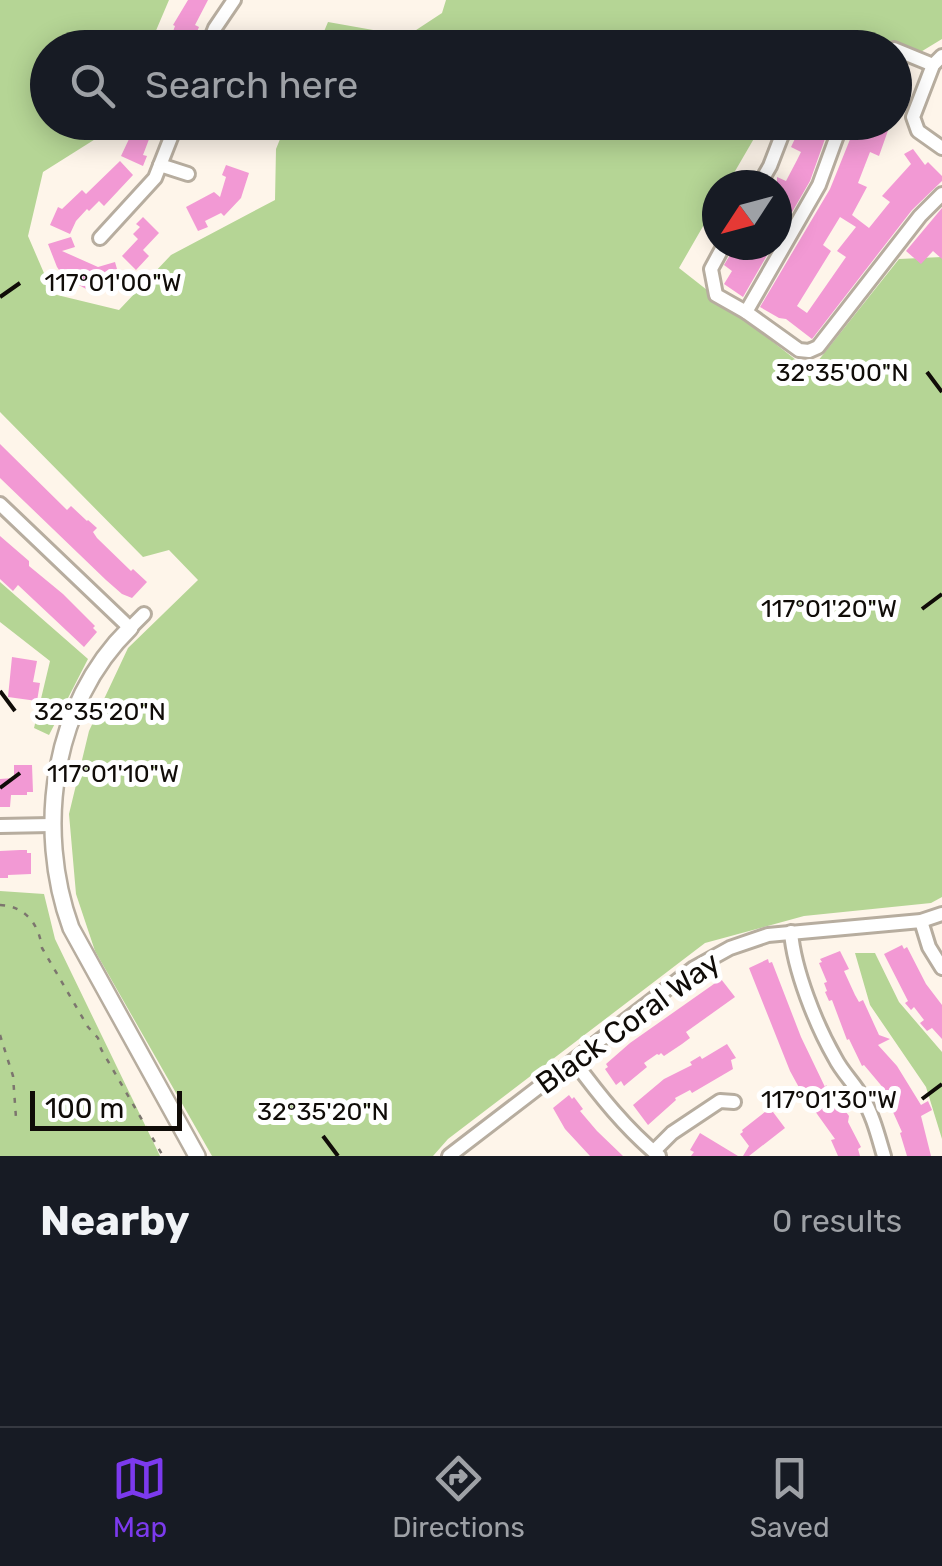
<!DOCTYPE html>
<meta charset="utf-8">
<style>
body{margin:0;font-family:Rubik,sans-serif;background:#242831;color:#f1f3f6}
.compass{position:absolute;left:702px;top:170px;width:90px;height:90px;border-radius:50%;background:#171b24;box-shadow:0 5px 25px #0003;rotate:234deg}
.scale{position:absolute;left:30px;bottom:25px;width:152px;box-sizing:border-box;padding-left:10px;border:5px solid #100c08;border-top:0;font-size:28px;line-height:35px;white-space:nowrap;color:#100c08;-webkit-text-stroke:8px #fff;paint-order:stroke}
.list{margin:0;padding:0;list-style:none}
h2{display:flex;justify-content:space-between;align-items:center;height:130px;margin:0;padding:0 40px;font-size:42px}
h2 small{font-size:32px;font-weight:400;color:#9ea1a6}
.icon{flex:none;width:55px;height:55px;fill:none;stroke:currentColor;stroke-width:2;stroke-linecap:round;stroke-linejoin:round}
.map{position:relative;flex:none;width:942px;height:1156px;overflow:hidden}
.search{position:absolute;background:#171b24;box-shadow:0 5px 25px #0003;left:30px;right:30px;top:30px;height:110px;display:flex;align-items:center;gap:25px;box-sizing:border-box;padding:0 35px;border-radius:55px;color:#9ea1a6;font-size:38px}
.sheet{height:270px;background:#171b24}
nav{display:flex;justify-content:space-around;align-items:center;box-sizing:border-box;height:140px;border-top:2px solid #363941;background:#171b24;font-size:28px;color:#9ea1a6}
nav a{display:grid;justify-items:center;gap:5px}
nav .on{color:#7c3aed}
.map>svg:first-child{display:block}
</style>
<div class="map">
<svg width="942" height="1156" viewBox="0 0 942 1156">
<rect width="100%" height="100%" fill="#fef5ea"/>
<g fill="#b5d595">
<path d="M 0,0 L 169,0 L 149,47 L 48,48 L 48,122 L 118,123 L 116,126 L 43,172 L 28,236 L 53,294 L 119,310 L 171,255 L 275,200 L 276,149 L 287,122 L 763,123 L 727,185 L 717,185 L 717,202 L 679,268 L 810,371 L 899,259 L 942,257 L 942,897 L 931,903 L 804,916 L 705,943 L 448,1139 L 433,1156 L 212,1156 L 95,951 L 76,894 L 69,814 L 89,731 L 128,648 L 198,580 L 169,550 L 143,557 L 0,412 Z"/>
<path d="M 446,0 L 942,0 L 942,39 L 914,56 L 894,48 L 882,47 L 817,30 L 806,48 L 317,48 L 328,22 L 407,36 L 442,13 Z"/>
<path d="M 0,582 L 88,659 L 49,735 L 34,728 L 50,661 L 0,622 Z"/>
<path d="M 0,891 L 44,894 L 55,939 L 160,1156 L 0,1156 Z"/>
<path d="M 855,953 L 875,953 L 899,1002 L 942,1052 L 942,1139 L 926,1087 L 870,1005 Z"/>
</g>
<g fill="#f299d4" fill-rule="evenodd">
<path d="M 188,0 L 208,0 L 195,25 L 199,27 L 190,48 L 167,48 L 175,26 L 173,25 Z"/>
<path d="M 137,122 L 149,122 L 159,127 L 156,135 L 151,134 L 143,155 L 147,156 L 143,166 L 121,156 Z"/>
<path d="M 803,122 L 831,122 L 810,181 L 777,238 L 777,177 L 786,181 L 796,162 L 801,152 L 791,147 Z"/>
<path d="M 857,122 L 891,122 L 879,156 L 870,152 L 858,183 L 867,187 L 852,215 L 869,228 L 890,202 L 882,196 L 911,164 L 904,154 L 913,149 L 925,165 L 928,162 L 942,176 L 942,181 L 912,210 L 812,339 L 786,319 L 779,318 L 760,307 L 830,189 ZM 840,217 L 856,227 L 837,251 L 846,257 L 807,313 L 797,306 L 831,251 L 823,245 Z"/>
<path d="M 120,161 L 133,175 L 104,206 L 99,201 L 89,211 L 87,209 L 76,221 L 70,234 L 50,225 L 58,207 L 62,209 L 82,190 L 86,194 Z"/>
<path d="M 226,165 L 249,173 L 241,198 L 224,216 L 221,213 L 205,221 L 208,227 L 198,231 L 186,207 L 214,192 L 220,197 L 226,177 L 222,175 Z"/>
<path d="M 942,208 L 942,259 L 933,251 L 921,264 L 906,251 Z"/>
<path d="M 143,217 L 159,233 L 143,250 L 149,256 L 136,270 L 122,256 L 138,239 L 133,234 L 140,227 L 136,224 Z"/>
<path d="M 71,237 L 75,247 L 62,251 L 98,267 L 115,262 L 121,283 L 94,291 L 88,290 L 64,277 L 57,267 L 48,244 Z"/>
<path d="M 736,245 L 773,245 L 743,297 L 724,284 L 732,271 L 724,265 Z"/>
<path d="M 0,444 L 67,510 L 71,506 L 87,521 L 88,520 L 97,528 L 93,532 L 97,538 L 131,571 L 133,569 L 147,582 L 132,598 L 122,594 L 106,580 L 0,478 Z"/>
<path d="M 0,536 L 29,561 L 29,566 L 63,594 L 95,626 L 93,628 L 97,632 L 84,647 L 18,585 L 13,591 L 0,579 Z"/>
<path d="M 12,657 L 37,661 L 33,682 L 40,683 L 37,701 L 8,697 Z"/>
<path d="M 14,765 L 32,765 L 33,792 L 27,792 L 27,795 L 11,795 L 10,807 L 0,807 L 0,779 L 14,778 Z"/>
<path d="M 20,850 L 27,850 L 27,853 L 31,853 L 31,874 L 8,875 L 8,878 L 0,878 L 0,851 Z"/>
<path d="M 902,945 L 904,949 L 907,947 L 926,984 L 942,1005 L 942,1039 L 932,1028 L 927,1031 L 920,1023 L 924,1020 L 914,1007 L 911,1010 L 905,1003 L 908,1001 L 884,954 Z"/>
<path d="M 840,951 L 849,969 L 844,971 L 855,995 L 859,1002 L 863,1000 L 879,1035 L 890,1039 L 878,1045 L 897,1066 L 921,1105 L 928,1101 L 932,1110 L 921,1116 L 931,1156 L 907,1156 L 900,1133 L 902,1132 L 893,1112 L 896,1110 L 885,1090 L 864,1065 L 862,1066 L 849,1039 L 847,1040 L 832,1000 L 829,1001 L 825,992 L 827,991 L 824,983 L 827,982 L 819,963 L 822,962 L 820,959 Z"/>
<path d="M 768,959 L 769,963 L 772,962 L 801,1037 L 825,1087 L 826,1085 L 849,1116 L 848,1122 L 861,1147 L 858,1149 L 860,1156 L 838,1156 L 831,1140 L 835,1139 L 802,1093 L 790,1071 L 749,968 Z"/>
<path d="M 721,979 L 735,997 L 686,1032 L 690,1038 L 682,1044 L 664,1056 L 661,1053 L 659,1055 L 657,1054 L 644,1063 L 647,1067 L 624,1086 L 621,1081 L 616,1085 L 605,1069 L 608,1067 L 606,1064 L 630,1043 Z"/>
<path d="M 727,1044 L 736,1058 L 731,1060 L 733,1069 L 692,1093 L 690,1090 L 675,1098 L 676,1100 L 648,1125 L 633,1105 L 664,1079 L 692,1065 L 690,1062 L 700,1056 L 702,1059 Z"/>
<path d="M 569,1095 L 572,1099 L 574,1097 L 583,1109 L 580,1111 L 597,1131 L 623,1156 L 590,1156 L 565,1129 L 553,1108 Z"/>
<path d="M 770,1108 L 785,1128 L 749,1156 L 743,1156 L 749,1146 L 740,1134 L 743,1132 L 742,1130 Z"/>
<path d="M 700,1133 L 738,1156 L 691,1156 L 694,1152 L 690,1150 Z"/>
</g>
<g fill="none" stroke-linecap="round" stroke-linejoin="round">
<g stroke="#b7ad9f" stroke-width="18">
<g id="minor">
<path d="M 212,35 L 244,48"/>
<path d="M 207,48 L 215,28 L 234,0"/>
<path d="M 894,49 L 933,65"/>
<path d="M 942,56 L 933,65 L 913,117 L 918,131 L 942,148"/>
<path d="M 160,165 L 188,174"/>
<path d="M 759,185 L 770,166 L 787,122"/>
<path d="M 100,238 L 155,178 L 177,122"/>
<path d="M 724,245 L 711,269 L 716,295 L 746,312 L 799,350 L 809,351 L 818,347 L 920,216 L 942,194"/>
<path d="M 746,312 L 819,185 L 842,122"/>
<path d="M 0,504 L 130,628 L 144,614"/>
<path d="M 0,826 L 51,825"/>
<path d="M 921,921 L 929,947 L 942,968"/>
<path d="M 791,932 C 794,970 816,1025 835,1058 C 842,1072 854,1083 862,1097 C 873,1115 878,1136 884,1156"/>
<path d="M 574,1061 C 599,1095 626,1129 659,1156"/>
<path d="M 654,1151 L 672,1133 L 720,1101 L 734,1102"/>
<path d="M 449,1156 L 694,968 L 730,948 L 768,935 L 921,921 L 942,914"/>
</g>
</g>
<g stroke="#b7ad9f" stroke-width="20">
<path id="tertiary" d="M 130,628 C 52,704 35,829 71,928 L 197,1156"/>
</g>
<g stroke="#7c756e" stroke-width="2.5" stroke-dasharray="5 8" stroke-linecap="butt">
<path d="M 0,905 C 25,906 39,924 42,948 L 88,1027 L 98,1038 L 101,1049 L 163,1156"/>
<path d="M 0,1035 L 13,1076 L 16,1118"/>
</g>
<use href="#minor" stroke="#fff" stroke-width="12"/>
<use href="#tertiary" stroke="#fff" stroke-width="15"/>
</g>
<path fill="none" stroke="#100c08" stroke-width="4" d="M 0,297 L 20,283M 927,372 L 942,392M 922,609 L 942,594M 0,691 L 15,711M 0,788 L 20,773M 922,1099 L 942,1084M 323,1136 L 338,1156"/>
<g text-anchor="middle" stroke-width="10" stroke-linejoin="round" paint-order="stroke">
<g font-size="30" fill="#100c08" stroke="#fff">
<text transform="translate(628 1023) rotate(-36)" y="10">Black Coral Way</text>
</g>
</g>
<g font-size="25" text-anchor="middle" fill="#100c08" stroke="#fff" stroke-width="10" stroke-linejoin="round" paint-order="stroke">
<text x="113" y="291">117°01'00"W</text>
<text x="842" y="381">32°35'00"N</text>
<text x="829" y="617">117°01'20"W</text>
<text x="100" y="720">32°35'20"N</text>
<text x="113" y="782">117°01'10"W</text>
<text x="829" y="1108">117°01'30"W</text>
<text x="323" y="1120">32°35'20"N</text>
</g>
</svg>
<svg class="compass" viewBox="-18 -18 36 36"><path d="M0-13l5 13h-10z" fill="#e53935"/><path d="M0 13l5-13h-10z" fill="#9ea1a6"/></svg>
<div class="scale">100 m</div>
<div class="search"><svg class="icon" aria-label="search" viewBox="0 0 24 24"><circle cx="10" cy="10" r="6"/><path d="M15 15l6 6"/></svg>Search here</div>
</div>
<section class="sheet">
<h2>Nearby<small>0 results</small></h2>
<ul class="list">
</ul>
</section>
<nav>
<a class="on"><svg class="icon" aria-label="map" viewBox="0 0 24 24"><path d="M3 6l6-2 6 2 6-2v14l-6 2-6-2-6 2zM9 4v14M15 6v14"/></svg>Map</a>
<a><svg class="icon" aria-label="directions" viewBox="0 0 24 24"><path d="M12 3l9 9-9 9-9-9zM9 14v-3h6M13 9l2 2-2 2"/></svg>Directions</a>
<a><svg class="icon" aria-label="saved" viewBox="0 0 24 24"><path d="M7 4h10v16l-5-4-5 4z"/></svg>Saved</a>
</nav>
